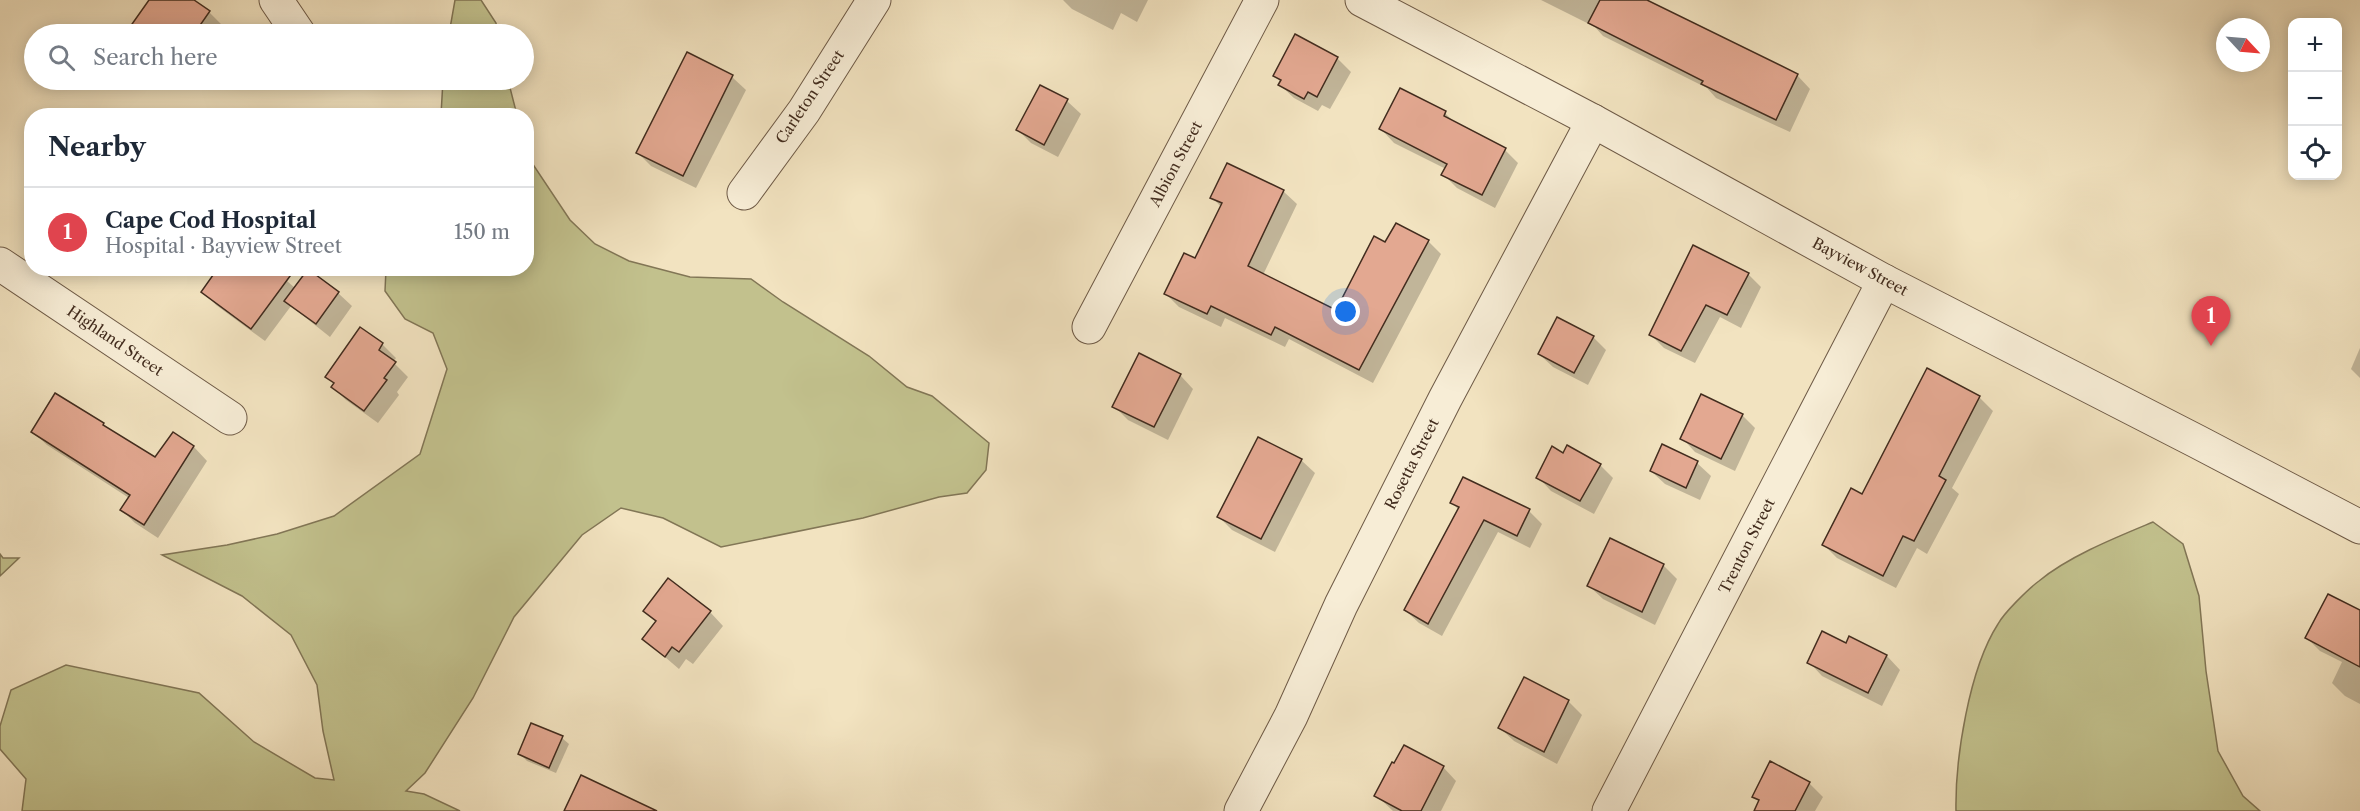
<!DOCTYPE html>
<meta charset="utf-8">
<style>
body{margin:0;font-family:"Libre Caslon Text",serif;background:#f2f2f3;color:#1f2937}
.controls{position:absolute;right:18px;top:18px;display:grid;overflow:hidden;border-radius:12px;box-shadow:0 3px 15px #0003}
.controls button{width:54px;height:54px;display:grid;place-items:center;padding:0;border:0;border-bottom:2px solid #e0e1e3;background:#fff;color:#1f2937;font:30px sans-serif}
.compass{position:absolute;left:2216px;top:18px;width:54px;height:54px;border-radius:50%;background:#fff;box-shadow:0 3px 15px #0003;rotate:116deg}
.you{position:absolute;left:1346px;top:312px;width:21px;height:21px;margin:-15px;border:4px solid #fff;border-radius:50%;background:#1a73e8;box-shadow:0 0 0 9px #1a73e833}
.badge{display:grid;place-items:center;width:39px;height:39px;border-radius:50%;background:#8f2418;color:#fff;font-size:20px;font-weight:700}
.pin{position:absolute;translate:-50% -50px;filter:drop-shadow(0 2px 3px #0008)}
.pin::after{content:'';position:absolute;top:32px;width:21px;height:18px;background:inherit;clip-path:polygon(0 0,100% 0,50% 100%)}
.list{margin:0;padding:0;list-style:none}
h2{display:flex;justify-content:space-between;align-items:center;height:78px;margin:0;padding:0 24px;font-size:26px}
h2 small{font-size:20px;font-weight:400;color:#747a83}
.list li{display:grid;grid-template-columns:39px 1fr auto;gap:18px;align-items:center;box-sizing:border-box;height:90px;padding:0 24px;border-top:2px solid #e0e1e3}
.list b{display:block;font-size:22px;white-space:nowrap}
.list p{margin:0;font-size:20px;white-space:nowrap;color:#747a83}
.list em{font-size:20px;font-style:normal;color:#747a83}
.icon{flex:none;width:33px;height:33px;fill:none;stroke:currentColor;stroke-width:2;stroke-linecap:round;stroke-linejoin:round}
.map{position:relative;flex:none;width:2360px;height:811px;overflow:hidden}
.search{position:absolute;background:#fff;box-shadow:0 3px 15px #0003;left:24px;top:24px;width:510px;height:66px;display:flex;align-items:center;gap:15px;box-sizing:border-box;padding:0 21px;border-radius:33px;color:#747a83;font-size:22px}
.panel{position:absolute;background:#fff;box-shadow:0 3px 15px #0003;left:24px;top:108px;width:510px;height:168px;border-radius:24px}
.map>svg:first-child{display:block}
</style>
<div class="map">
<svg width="2360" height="811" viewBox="0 0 2360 811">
<rect width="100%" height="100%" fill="#f2e3c0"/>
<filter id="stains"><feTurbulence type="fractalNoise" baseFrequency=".00333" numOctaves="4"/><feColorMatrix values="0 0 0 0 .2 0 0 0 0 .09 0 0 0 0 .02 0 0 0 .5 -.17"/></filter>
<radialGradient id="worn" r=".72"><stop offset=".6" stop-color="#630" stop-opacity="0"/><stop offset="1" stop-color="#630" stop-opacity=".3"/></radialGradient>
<g fill="#c2c18d" stroke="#827656" stroke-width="1.5">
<path d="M 455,0 L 481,0 L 496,23 L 498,34 L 449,34 Z"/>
<path d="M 443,80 L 508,80 L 517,115 L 441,115 Z"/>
<path d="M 527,150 L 528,157 L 570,220 L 595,244 L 629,261 L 690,277 L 751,279 L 783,302 L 869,356 L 907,387 L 932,396 L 989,443 L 986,470 L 967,493 L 939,497 L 863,518 L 721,547 L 663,518 L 621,508 L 582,535 L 514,617 L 473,698 L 425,773 L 406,791 L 424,794 L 460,811 L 22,811 L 26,779 L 0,749 L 0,726 L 11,690 L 66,665 L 199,693 L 254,742 L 315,778 L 334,780 L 323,731 L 317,685 L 291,635 L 242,596 L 162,555 L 227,545 L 277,534 L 334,516 L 420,454 L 447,369 L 433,333 L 405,319 L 385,291 L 386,269 L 526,268 Z"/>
<path d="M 2153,522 L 2183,544 L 2199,596 L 2206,671 L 2218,751 L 2243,796 L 2260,811 L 1956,811 C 1955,759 1969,669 1998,624 C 2004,613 2028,589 2039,581 C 2069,556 2117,537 2153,522 Z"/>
<path d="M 0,554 L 3,558 L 19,558 L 0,576 Z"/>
</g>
<g fill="#0003">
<path d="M 150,0 L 191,0 L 209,12 L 222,25 L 218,31 L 221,34 L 127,34 Z"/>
<path d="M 1063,0 L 1148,0 L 1137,22 L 1121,13 L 1113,30 L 1072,9 Z"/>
<path d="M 1541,0 L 1645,0 L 1797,75 L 1810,89 L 1790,132 L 1716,98 L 1707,88 L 1603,36 L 1595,27 Z"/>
<path d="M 687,54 L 732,77 L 746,90 L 696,188 L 651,166 L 638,153 Z"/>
<path d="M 1337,58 L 1351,72 L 1330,109 L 1322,105 L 1318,111 L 1294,98 L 1280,85 L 1281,82 L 1275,76 Z"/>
<path d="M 1040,87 L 1067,101 L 1081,114 L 1058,157 L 1031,143 L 1018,130 Z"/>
<path d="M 1445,113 L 1456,124 L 1505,150 L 1518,163 L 1495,208 L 1457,188 L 1443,174 L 1446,169 L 1394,143 L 1381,129 Z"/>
<path d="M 1283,191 L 1297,204 L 1263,275 L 1337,312 L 1386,244 L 1428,241 L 1441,254 L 1373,383 L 1289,339 L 1285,347 L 1225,318 L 1221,327 L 1179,307 L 1166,294 L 1195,260 L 1221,207 L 1212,197 Z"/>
<path d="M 272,268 L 295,288 L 308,271 L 338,293 L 352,306 L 330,337 L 291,306 L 265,341 L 216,305 L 203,291 Z"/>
<path d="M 1748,274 L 1761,287 L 1741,328 L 1720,317 L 1695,363 L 1664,348 L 1651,335 Z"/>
<path d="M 361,329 L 382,344 L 396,358 L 393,362 L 408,377 L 397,392 L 399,395 L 378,423 L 346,400 L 333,387 L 335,384 L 327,377 Z"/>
<path d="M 1593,337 L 1606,350 L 1588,385 L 1553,367 L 1539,354 Z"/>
<path d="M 2360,348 L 2360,378 L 2351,369 Z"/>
<path d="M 1927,370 L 1979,397 L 1993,411 L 1952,488 L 1959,494 L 1927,554 L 1917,548 L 1896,588 L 1837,558 L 1824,545 L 1863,496 Z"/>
<path d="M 1180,375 L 1193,389 L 1168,440 L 1128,420 L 1114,406 Z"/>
<path d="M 1742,415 L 1755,428 L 1735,471 L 1695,452 L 1682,438 Z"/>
<path d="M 103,424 L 111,431 L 156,459 L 173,434 L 194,447 L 207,461 L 158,538 L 135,523 L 122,510 L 129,498 L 47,445 L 33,432 Z"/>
<path d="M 1663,446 L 1697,463 L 1711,476 L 1700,500 L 1665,484 L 1651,471 Z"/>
<path d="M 1563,455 L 1600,465 L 1613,478 L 1594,514 L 1551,491 L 1538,477 Z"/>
<path d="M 1301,460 L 1315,473 L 1275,552 L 1232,530 L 1219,517 Z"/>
<path d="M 1452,503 L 1529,511 L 1542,524 L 1530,548 L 1498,532 L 1442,636 L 1419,623 L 1405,610 L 1459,510 Z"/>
<path d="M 1611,540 L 1663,565 L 1677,579 L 1655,625 L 1603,599 L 1589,586 Z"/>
<path d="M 668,580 L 710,612 L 723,626 L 693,664 L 686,659 L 679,669 L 644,639 L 657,623 L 645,611 Z"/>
<path d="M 2360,612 L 2360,704 L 2345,696 L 2332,683 L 2342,662 L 2320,651 L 2307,638 Z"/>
<path d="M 1850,638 L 1887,656 L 1900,670 L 1882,706 L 1822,676 L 1809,662 L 1847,645 Z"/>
<path d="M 1524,679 L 1568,701 L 1582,715 L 1557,764 L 1514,741 L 1500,728 Z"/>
<path d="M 532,725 L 562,738 L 569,744 L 556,773 L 527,761 L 520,754 Z"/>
<path d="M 1443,767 L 1456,781 L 1441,811 L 1393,811 L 1376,795 Z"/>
<path d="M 1809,783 L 1823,797 L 1815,811 L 1756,811 L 1760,802 L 1754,796 Z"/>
</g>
<g fill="#e3a891" stroke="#422c1e" stroke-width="1.5">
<path d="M 149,0 L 194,0 L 210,11 L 194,34 L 125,34 Z"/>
<path d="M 1600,0 L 1647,0 L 1798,74 L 1776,120 L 1701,84 L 1703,81 L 1588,23 Z"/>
<path d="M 1295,34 L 1338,57 L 1317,97 L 1308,92 L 1304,99 L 1278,85 L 1281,80 L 1273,76 Z"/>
<path d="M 687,52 L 733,75 L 683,176 L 636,153 Z"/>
<path d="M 1040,85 L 1068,99 L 1044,145 L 1016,130 Z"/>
<path d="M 1400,88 L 1446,111 L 1444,116 L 1506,148 L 1482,195 L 1441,175 L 1447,164 L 1379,129 Z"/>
<path d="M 1227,163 L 1284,190 L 1248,266 L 1336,310 L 1374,236 L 1385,242 L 1396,223 L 1429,240 L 1359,370 L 1275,327 L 1271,335 L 1211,306 L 1207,314 L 1164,294 L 1184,253 L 1195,258 L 1222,203 L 1210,198 Z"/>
<path d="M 1693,245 L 1749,273 L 1727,315 L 1706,305 L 1681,351 L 1649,335 Z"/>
<path d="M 218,268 L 296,268 L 251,329 L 201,292 Z"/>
<path d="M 308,269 L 339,292 L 316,324 L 284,301 Z"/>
<path d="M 1557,317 L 1594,336 L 1574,373 L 1538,354 Z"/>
<path d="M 360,327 L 383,343 L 379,350 L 396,362 L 384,378 L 387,380 L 364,411 L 331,387 L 334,383 L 325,377 Z"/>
<path d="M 1139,353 L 1181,374 L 1154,427 L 1112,407 Z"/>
<path d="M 1927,368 L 1980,396 L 1939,476 L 1946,480 L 1914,541 L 1903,536 L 1883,576 L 1822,545 L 1851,488 L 1862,494 Z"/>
<path d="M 55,393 L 104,423 L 103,425 L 155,457 L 173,432 L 194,446 L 144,525 L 120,510 L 130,495 L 31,432 Z"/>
<path d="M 1701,394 L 1743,414 L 1721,459 L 1680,439 Z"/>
<path d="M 1258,437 L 1302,459 L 1261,539 L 1217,517 Z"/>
<path d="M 1662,444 L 1698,461 L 1686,488 L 1650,471 Z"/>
<path d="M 1567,445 L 1601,464 L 1580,501 L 1536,478 L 1552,446 L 1563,453 Z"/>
<path d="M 1463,477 L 1530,509 L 1517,536 L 1484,520 L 1428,624 L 1404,610 L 1459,507 L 1450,503 Z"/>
<path d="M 1610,538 L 1664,564 L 1642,612 L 1587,586 Z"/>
<path d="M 668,578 L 711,611 L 679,652 L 672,647 L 665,657 L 642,639 L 656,621 L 643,611 Z"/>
<path d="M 2328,594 L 2360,610 L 2360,667 L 2305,638 Z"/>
<path d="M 1822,631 L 1846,643 L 1849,636 L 1887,655 L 1868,693 L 1807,663 Z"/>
<path d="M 1524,677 L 1569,700 L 1544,752 L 1498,728 Z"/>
<path d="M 531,723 L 563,736 L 549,768 L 518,754 Z"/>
<path d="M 1404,745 L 1444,766 L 1421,811 L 1402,811 L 1374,796 L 1392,762 L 1394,763 Z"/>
<path d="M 1770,761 L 1810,782 L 1795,811 L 1754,811 L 1759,800 L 1752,797 Z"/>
<path d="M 581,775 L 657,811 L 564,811 Z"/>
</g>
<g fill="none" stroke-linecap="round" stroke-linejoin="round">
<g stroke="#6e5a46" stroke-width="35">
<g id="minor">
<path d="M 276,0 L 299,34"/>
<path d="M 744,193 L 804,111 L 874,0"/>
<path d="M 0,264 L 230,418"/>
<path d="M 1089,327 L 1262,0"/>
<path d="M 1241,811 L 1291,716 L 1341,605 L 1445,399 L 1593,121"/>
<path d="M 1609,811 L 1884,281"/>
</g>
</g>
<g stroke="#6e5a46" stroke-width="35">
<path id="tertiary" d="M 1362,0 L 1593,121 L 1884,281 L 2198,442 L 2360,527"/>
</g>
<use href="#minor" stroke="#f7edd6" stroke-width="33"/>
<use href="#tertiary" stroke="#f7edd6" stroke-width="33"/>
</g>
<g text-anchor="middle" stroke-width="4.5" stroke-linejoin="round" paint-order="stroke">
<g font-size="15" fill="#422c1e" stroke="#f7edd6">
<text transform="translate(810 97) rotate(-56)" y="5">Carleton Street</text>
<text transform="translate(1176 164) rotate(-62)" y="5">Albion Street</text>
<text transform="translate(1860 267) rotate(28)" y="5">Bayview Street</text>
<text transform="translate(115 341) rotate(34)" y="5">Highland Street</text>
<text transform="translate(1412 464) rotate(-63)" y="5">Rosetta Street</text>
<text transform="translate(1747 546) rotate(-63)" y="5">Trenton Street</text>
</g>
</g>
<rect width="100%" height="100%" filter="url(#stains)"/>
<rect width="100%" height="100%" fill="url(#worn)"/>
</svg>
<div class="controls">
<button>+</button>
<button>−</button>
<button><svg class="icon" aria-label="locate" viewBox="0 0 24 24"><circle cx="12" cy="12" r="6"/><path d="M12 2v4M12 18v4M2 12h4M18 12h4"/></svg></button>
</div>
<svg class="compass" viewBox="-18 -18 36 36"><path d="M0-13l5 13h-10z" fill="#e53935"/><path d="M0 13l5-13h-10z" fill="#747a83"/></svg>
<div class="you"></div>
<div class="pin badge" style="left:2211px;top:346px;background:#e0444e">1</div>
<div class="search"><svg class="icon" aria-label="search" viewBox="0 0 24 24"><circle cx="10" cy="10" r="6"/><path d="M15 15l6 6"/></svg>Search here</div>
<section class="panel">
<h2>Nearby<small></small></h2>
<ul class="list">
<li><span class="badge" style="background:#e0444e">1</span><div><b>Cape Cod Hospital</b><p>Hospital · Bayview Street</p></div><em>150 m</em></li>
</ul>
</section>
</div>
